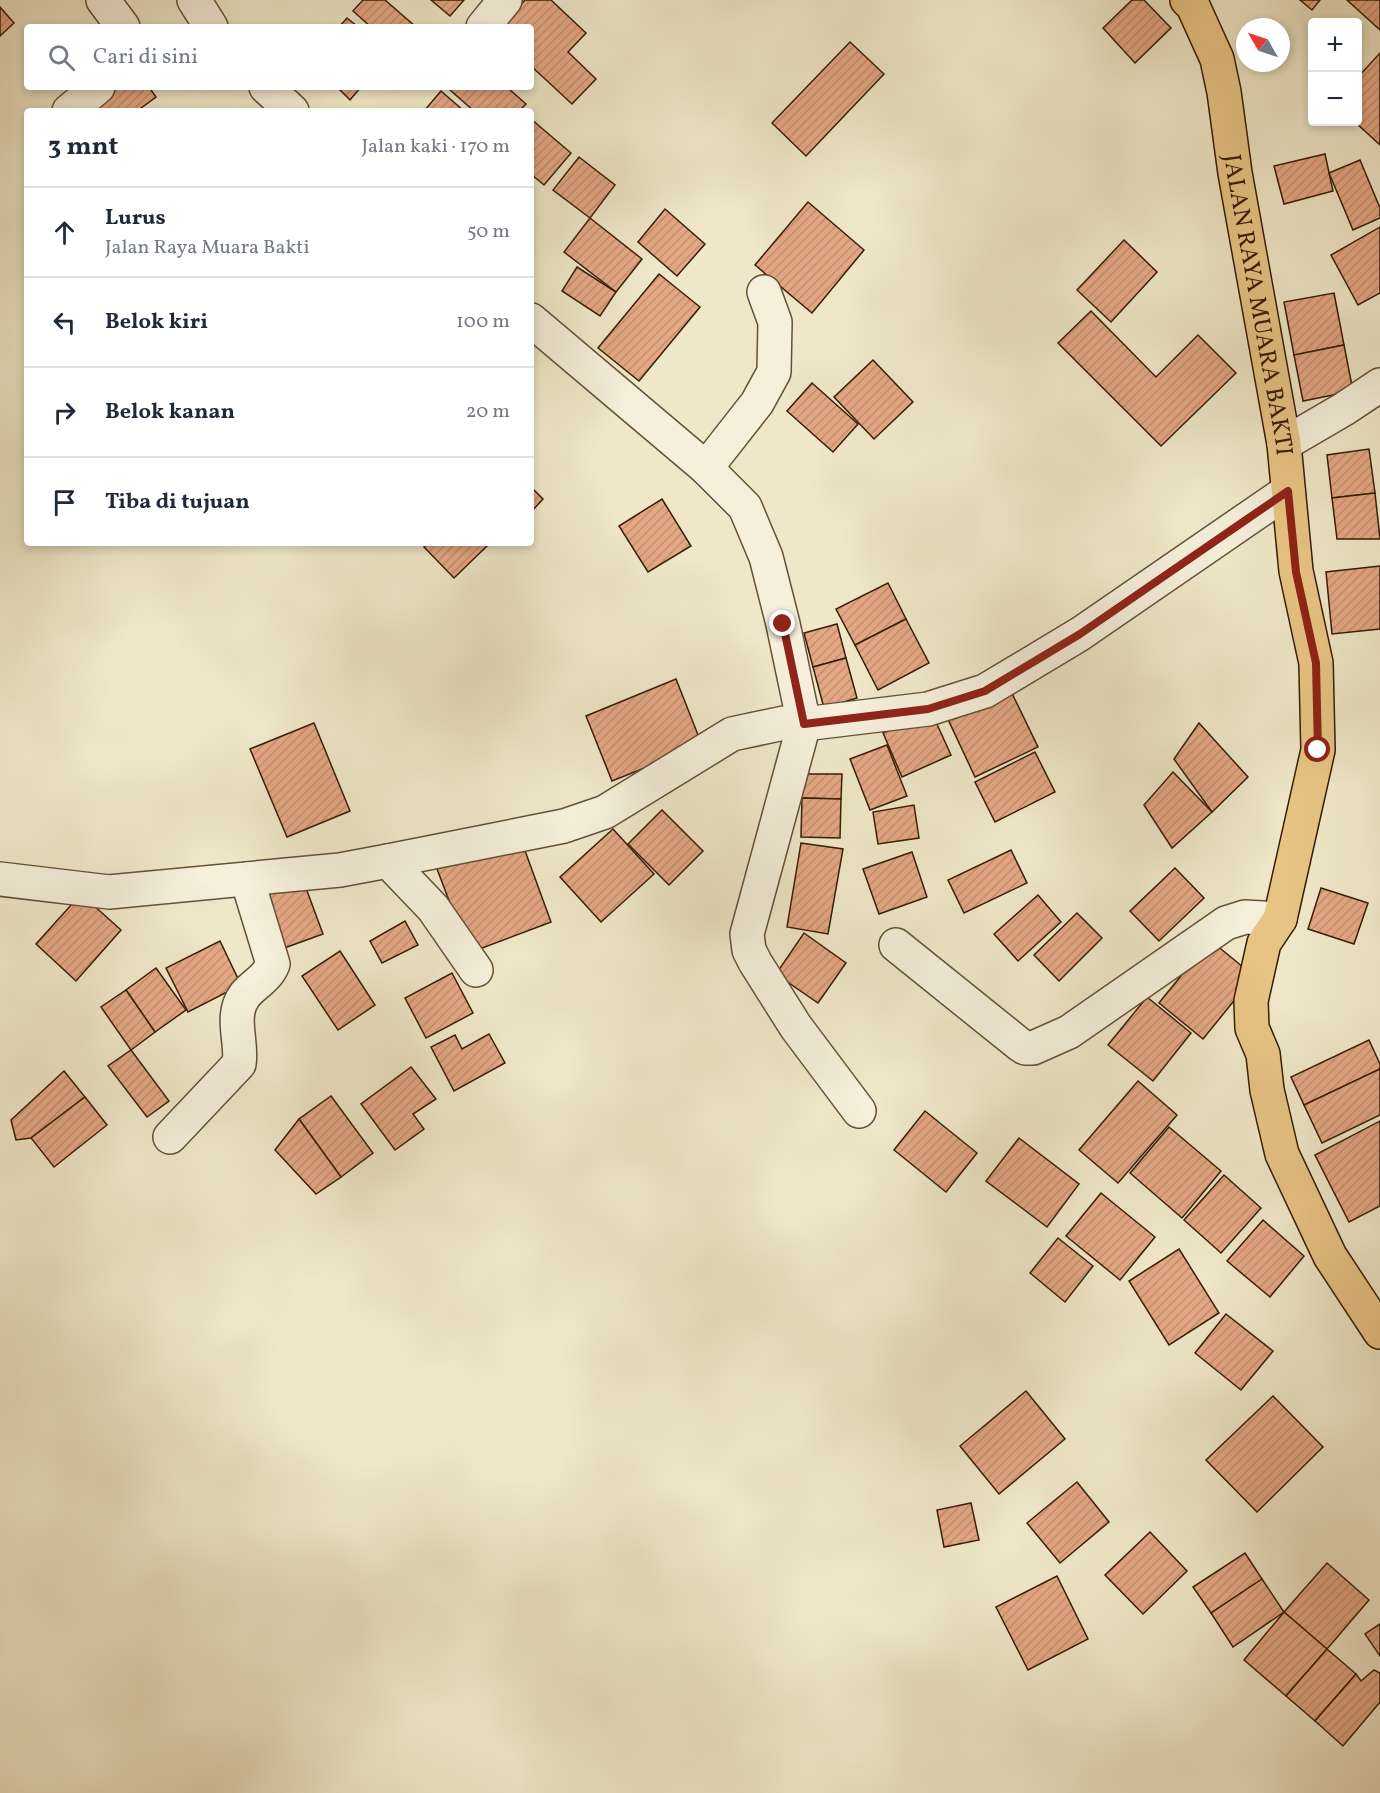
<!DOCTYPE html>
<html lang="id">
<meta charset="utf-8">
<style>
body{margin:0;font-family:Vollkorn,serif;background:#f6f6f7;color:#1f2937}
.controls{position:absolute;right:18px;top:18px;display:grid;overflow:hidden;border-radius:6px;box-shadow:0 3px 9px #0003}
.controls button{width:54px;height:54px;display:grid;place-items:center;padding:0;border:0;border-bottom:2px solid #e0e1e3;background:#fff;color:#1f2937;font:30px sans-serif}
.compass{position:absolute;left:1236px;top:18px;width:54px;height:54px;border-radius:50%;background:#fff;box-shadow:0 3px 9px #0003;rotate:309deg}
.stop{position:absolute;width:18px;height:18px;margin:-14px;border:4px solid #8f2418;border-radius:50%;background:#fff}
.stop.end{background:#8f2418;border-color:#fff;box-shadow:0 2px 6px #0008}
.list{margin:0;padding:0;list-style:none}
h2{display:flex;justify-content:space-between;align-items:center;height:78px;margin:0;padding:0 24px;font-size:26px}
h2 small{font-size:20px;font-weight:400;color:#747a83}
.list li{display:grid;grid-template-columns:39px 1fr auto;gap:18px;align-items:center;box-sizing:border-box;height:90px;padding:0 24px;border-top:2px solid #e0e1e3}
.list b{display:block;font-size:22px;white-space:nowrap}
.list p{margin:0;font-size:20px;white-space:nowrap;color:#747a83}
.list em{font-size:20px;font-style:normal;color:#747a83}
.icon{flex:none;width:33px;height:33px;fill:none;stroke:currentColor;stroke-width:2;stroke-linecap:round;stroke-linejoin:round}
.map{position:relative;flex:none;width:1380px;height:1793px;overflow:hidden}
.search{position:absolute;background:#fff;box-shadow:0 3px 9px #0003;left:24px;top:24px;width:510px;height:66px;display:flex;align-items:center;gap:15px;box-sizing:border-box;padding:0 21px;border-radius:6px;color:#747a83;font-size:22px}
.panel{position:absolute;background:#fff;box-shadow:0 3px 9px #0003;left:24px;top:108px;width:510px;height:438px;border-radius:6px}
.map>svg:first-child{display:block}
</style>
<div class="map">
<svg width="1380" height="1793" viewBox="0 0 1380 1793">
<defs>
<pattern id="building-hatch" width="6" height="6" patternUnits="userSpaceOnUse" patternTransform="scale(1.5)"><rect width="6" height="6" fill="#e4a784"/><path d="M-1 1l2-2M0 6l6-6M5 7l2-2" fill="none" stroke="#c48f70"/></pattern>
</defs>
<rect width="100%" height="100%" fill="#efe7c8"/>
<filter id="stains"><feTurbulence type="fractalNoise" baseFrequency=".00333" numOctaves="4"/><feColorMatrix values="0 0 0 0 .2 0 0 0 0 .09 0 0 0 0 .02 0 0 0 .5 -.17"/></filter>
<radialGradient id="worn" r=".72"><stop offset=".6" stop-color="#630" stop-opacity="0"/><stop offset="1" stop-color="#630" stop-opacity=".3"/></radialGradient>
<g fill="url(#building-hatch)" stroke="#361d05" stroke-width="1.5">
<path d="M 363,0 L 385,0 L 416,27 L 371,27 L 353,11 Z"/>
<path d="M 431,0 L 464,0 L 450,16 Z"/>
<path d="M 525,0 L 551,0 L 586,33 L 568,52 L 596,79 L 572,104 L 531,66 L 531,27 L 500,27 Z"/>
<path d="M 1132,0 L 1144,0 L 1171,28 L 1135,63 L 1103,28 Z"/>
<path d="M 1300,0 L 1320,0 L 1312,10 Z"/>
<path d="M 1347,0 L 1380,0 L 1380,30 Z"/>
<path d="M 0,7 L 14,23 L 0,36 Z"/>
<path d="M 347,18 L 358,27 L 339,27 Z"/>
<path d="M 850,42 L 884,74 L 806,156 L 772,123 Z"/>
<path d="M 1380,53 L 1380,145 L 1355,122 L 1358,122 L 1358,77 Z"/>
<path d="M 105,87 L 149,87 L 156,97 L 137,111 L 94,111 Z"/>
<path d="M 337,87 L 361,87 L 350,100 Z"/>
<path d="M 453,87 L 507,87 L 526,104 L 519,111 L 474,111 L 450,90 Z"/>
<path d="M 441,91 L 464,111 L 424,111 Z"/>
<path d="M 531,119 L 571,153 L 544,185 L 531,174 Z"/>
<path d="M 1325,154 L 1333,191 L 1284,204 L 1274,166 Z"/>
<path d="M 579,157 L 615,185 L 590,218 L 553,190 Z"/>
<path d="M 1360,160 L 1380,208 L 1380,218 L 1353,230 L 1329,173 Z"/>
<path d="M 808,202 L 864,250 L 812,313 L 755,265 Z"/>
<path d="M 665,209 L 705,244 L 677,276 L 638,242 Z"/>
<path d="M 590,218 L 642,259 L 616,292 L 564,252 Z"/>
<path d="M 1380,227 L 1380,293 L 1358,305 L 1331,255 Z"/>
<path d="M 1124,240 L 1157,272 L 1111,322 L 1077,290 Z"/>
<path d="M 577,267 L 616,292 L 600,316 L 562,291 Z"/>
<path d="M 659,274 L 700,307 L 639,381 L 598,348 Z"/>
<path d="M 1334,293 L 1344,345 L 1294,355 L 1284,302 Z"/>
<path d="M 1091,311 L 1156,377 L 1198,335 L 1236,373 L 1161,446 L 1058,343 Z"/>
<path d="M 1344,345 L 1353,391 L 1303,401 L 1294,355 Z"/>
<path d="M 873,360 L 913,402 L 874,439 L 834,397 Z"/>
<path d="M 812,383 L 858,424 L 833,452 L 787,411 Z"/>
<path d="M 1369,449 L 1375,493 L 1332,498 L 1327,455 Z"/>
<path d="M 531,487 L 543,499 L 531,512 Z"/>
<path d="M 1375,493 L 1380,539 L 1337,539 L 1332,498 Z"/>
<path d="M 662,499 L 691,546 L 648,572 L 619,526 Z"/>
<path d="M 428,543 L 485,543 L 488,545 L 454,578 L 424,547 Z"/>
<path d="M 1380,566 L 1380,629 L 1332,634 L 1326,572 Z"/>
<path d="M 888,583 L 906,619 L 855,645 L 836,609 Z"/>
<path d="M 906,619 L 929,663 L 878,690 L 855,645 Z"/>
<path d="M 837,624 L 846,658 L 813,667 L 804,633 Z"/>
<path d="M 846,658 L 857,698 L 824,708 L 813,667 Z"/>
<path d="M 676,679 L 702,745 L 612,781 L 586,716 Z"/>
<path d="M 1008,685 L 1038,747 L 975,777 L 946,715 Z"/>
<path d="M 931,711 L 951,755 L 902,777 L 883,733 Z"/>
<path d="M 314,723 L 350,811 L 287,837 L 250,749 Z"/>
<path d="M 1199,723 L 1248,777 L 1212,812 L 1174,759 Z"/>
<path d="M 887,745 L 907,796 L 870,810 L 850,759 Z"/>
<path d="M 1035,752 L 1055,792 L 995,822 L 975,782 Z"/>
<path d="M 1173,772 L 1212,812 L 1172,848 L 1144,805 Z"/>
<path d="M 802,774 L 842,774 L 841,799 L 802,798 Z"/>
<path d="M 802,798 L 841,799 L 840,838 L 801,837 Z"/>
<path d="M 914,805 L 919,838 L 878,844 L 873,812 Z"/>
<path d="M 662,810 L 703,851 L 669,885 L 628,844 Z"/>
<path d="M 613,829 L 654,874 L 601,922 L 560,877 Z"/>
<path d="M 520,837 L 551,922 L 469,953 L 437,869 Z"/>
<path d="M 801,843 L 843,849 L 828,934 L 787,927 Z"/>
<path d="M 1011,850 L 1027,883 L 964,913 L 948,880 Z"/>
<path d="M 912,852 L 927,897 L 879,914 L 863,869 Z"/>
<path d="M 1175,868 L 1204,898 L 1159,941 L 1130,911 Z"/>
<path d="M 303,880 L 323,934 L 276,951 L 256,897 Z"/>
<path d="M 1321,888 L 1368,903 L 1354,944 L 1308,929 Z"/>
<path d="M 81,894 L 121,930 L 76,981 L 36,944 Z"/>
<path d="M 1038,895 L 1061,922 L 1018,961 L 994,934 Z"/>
<path d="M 1077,913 L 1102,938 L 1059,981 L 1034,955 Z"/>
<path d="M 405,921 L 418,945 L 382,963 L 370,941 Z"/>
<path d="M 804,933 L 846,963 L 818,1003 L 776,974 Z"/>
<path d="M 1210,940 L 1254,976 L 1203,1039 L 1159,1003 Z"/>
<path d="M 220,941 L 241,985 L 188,1012 L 166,968 Z"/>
<path d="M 340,951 L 375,1005 L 338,1030 L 302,976 Z"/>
<path d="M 156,968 L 186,1010 L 155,1032 L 126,990 Z"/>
<path d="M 452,973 L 473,1013 L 426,1038 L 405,998 Z"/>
<path d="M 126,990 L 155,1032 L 131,1050 L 101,1007 Z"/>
<path d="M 1147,997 L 1191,1033 L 1153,1081 L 1108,1045 Z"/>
<path d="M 489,1034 L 505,1063 L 454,1091 L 431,1047 L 455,1035 L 462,1049 Z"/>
<path d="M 1369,1040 L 1380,1064 L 1380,1069 L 1304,1105 L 1291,1077 Z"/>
<path d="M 131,1050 L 169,1101 L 147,1117 L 108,1066 Z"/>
<path d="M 411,1067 L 436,1099 L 413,1114 L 424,1129 L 395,1150 L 361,1104 Z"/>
<path d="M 1380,1069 L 1380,1115 L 1322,1143 L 1304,1105 Z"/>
<path d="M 64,1071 L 85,1097 L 31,1138 L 16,1140 L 11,1120 Z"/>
<path d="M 1138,1081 L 1177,1115 L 1118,1183 L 1079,1150 Z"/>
<path d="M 331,1096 L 373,1153 L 341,1177 L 299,1119 Z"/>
<path d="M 85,1097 L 107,1125 L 54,1167 L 31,1138 Z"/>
<path d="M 925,1111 L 977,1153 L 946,1192 L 894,1150 Z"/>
<path d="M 299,1119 L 341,1177 L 316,1194 L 275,1150 Z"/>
<path d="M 1380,1121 L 1380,1206 L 1349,1222 L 1315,1155 Z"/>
<path d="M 1169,1127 L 1221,1171 L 1182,1218 L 1130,1173 Z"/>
<path d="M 1019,1138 L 1079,1184 L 1047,1227 L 986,1181 Z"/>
<path d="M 1224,1175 L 1261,1208 L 1221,1253 L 1184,1220 Z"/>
<path d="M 1101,1193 L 1155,1237 L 1120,1280 L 1066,1236 Z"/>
<path d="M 1263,1220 L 1304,1256 L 1270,1297 L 1227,1261 Z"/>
<path d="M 1058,1238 L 1093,1266 L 1065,1302 L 1030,1273 Z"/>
<path d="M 1179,1249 L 1219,1313 L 1169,1345 L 1129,1281 Z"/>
<path d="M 1226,1314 L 1273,1351 L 1241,1390 L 1195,1353 Z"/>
<path d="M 1026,1391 L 1065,1439 L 999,1494 L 960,1446 Z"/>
<path d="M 1273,1396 L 1323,1447 L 1257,1512 L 1206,1460 Z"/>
<path d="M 1077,1482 L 1109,1522 L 1060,1563 L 1027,1523 Z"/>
<path d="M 971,1503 L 979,1540 L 944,1547 L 937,1510 Z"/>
<path d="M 1150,1532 L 1187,1571 L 1143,1614 L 1105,1575 Z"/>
<path d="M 1245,1553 L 1262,1579 L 1211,1613 L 1193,1587 Z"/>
<path d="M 1327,1563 L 1369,1600 L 1327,1649 L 1284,1612 Z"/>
<path d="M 1057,1576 L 1088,1639 L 1028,1670 L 996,1607 Z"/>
<path d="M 1262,1579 L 1284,1612 L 1233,1647 L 1211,1613 Z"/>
<path d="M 1284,1612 L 1327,1649 L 1286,1696 L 1244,1660 Z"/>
<path d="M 1380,1624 L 1380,1656 L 1365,1634 Z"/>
<path d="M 1327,1649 L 1356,1674 L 1315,1721 L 1286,1696 Z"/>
<path d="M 1374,1670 L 1380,1673 L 1380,1702 L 1343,1746 L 1315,1721 L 1356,1674 L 1361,1681 Z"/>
</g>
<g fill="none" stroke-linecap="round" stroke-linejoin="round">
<g stroke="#645036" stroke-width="36">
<g id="minor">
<path d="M 103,0 L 123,27"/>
<path d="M 194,0 L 211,27"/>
<path d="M 483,27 L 505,0"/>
<path d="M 266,87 L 292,111"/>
<path d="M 69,111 L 98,87"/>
<path d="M 531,320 L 706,468 L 757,403 L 774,372 L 775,322 L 764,292"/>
<path d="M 1284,444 L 1344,409 L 1380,385"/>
<path d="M 706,468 L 745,507 L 766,557 L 783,624 L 804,724 L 747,934 L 749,950 L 755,962 L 796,1027 L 859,1111"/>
<path d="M 388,861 L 433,908 L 476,970"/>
<path d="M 0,879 L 109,892 L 340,870 L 388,861 L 564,826 L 605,812 L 732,734 L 784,723 L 804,724 L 928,709 L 985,691 L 1080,634 L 1288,491"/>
<path d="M 896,945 L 1019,1044 L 1025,1048 L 1033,1048 L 1069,1032 L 1226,923 L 1245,917 L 1280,919"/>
<path d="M 170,1137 L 239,1064 C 243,1042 229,1016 245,995 C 254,984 267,979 273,964 L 247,879"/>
</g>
</g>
<g stroke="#361d05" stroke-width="36">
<g id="primary">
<path id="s1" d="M 1187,0 L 1193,6 L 1217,59 L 1224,92 L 1235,173 L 1284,444 L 1296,571 L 1316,663 L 1318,750 L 1280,919 L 1264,943 L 1251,1001 L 1252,1028 L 1263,1054 L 1267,1090 L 1282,1154 L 1330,1256 L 1380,1332"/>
</g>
</g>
<use href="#minor" stroke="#f5efdb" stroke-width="33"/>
<use href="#primary" stroke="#e8c484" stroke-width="33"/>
</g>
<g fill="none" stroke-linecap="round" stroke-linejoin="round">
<path stroke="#8f2418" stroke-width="8" d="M 783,624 L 804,724 L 928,709 L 985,691 L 1080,634 L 1288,491 L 1296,572 L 1316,663 L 1318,750"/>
</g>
<g text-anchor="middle" stroke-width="4.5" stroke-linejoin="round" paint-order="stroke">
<g font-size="24" fill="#361d05" stroke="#f5efdb">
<text dy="8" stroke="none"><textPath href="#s1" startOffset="316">JALAN RAYA MUARA BAKTI</textPath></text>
</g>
</g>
<rect width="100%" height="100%" filter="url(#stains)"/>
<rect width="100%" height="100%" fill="url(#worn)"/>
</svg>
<div class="controls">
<button>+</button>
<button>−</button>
</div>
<svg class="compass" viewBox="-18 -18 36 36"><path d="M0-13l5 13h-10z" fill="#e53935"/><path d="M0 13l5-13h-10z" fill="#747a83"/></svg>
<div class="stop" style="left:1318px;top:750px"></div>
<div class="stop end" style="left:783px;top:624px"></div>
<div class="search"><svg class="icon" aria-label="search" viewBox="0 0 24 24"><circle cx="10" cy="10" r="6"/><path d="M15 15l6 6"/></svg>Cari di sini</div>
<section class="panel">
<h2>3 mnt<small>Jalan kaki · 170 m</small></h2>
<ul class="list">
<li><svg class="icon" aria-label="ahead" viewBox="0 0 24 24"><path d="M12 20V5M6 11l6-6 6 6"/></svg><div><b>Lurus</b><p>Jalan Raya Muara Bakti</p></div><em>50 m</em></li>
<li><svg class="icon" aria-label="left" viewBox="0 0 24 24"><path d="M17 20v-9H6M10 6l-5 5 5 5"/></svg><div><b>Belok kiri</b></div><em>100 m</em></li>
<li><svg class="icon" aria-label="right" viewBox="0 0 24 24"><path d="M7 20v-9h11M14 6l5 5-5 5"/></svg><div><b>Belok kanan</b></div><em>20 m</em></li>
<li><svg class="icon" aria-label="arrive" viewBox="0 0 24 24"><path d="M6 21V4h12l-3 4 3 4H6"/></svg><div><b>Tiba di tujuan</b></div></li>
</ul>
</section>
</div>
